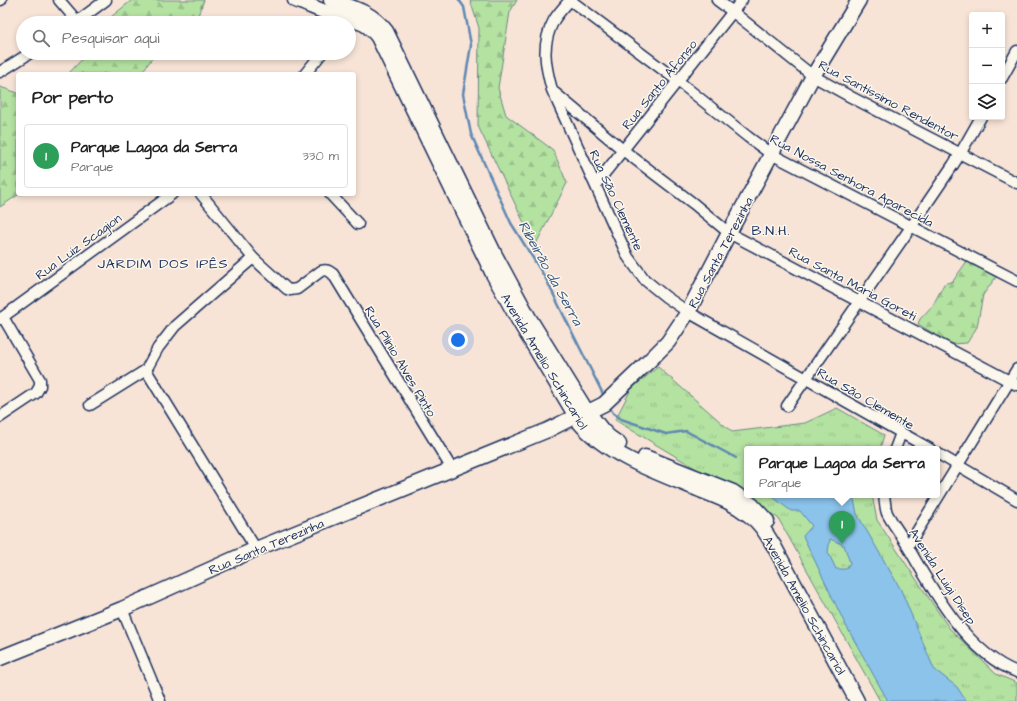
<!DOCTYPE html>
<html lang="pt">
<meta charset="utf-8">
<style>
body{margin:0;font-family:"Architects Daughter",sans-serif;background:#f2f2f2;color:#222}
.controls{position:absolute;right:12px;top:12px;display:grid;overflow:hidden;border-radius:4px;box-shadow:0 2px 6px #0003}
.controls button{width:36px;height:36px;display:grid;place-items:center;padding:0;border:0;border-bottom:1px solid #e0e0e0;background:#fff;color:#222;font:20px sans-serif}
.you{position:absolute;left:458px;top:340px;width:14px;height:14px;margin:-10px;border:3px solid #fff;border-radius:50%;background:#1a73e8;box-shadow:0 0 0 6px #1a73e833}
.badge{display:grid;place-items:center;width:26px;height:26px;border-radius:50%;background:#1b2f5e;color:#fff;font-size:13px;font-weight:700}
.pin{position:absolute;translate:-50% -33px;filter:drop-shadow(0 1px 2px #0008)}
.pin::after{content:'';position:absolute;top:21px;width:14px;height:12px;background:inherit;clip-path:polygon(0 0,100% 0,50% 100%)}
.popup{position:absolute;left:744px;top:446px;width:196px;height:52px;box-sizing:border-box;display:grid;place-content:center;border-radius:4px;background:#fff;filter:drop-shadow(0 1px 3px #0005);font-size:13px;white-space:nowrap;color:#767676}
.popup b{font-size:15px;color:#222}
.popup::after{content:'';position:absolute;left:50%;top:100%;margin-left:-8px;border:8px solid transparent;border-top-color:#fff}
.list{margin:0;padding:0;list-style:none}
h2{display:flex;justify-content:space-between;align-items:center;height:52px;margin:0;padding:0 16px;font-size:17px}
h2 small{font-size:13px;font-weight:400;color:#767676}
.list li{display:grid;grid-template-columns:26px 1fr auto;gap:12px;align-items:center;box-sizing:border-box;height:64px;margin:0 8px 8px;padding:0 8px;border:1px solid #e0e0e0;border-radius:4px}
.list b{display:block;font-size:15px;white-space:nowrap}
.list p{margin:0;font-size:13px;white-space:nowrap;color:#767676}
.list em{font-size:13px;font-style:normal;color:#767676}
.icon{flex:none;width:22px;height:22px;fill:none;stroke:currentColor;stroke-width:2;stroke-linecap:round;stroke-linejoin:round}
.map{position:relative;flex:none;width:1017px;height:701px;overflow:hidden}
.search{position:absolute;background:#fff;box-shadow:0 2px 6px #0003;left:16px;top:16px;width:340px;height:44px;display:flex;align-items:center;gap:10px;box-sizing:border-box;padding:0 14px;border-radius:22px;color:#767676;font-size:15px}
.panel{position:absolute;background:#fff;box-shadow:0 2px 6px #0003;left:16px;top:72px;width:340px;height:124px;border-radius:4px}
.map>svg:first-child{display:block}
</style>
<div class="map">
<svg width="1017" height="701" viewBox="0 0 1017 701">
<defs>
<pattern id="forest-firs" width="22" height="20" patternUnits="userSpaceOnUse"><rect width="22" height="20" fill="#b4e2a1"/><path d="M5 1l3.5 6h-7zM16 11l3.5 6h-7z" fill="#9ac28d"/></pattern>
<pattern id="park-tufts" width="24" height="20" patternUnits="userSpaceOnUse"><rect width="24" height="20" fill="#b4e2a1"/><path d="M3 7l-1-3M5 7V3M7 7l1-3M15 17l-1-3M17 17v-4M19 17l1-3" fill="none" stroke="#9ac28d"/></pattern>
</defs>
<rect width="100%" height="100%" fill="#f8e4d7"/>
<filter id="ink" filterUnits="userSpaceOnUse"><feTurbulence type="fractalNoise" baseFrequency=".025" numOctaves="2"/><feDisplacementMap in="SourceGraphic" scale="8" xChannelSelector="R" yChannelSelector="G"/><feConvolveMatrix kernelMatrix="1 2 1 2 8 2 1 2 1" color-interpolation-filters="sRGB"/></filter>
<g filter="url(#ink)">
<g fill="url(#forest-firs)" stroke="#688880">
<path d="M 132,0 L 204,0 L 195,23 L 105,23 L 106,21 Z"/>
<path d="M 470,0 L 517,0 L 510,12 L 498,88 L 506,115 L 553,150 L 567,183 L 535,246 L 478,126 L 479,28 Z"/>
<path d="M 88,53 L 156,53 L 142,72 L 147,74 L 68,74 Z"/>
<path d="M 0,87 L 18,93 L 18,194 L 23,194 L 18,195 L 0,207 Z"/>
<path d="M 967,261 L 996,277 L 983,295 L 977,327 L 967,343 L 951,344 L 918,324 L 920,319 L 933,305 L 944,284 L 953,281 Z"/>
</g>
<path fill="url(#park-tufts)" stroke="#688880" d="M 658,367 L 732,432 L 805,423 L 837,408 L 884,435 L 880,449 L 747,449 L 747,495 L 872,495 L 877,520 L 908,567 L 949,628 L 996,674 L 1017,683 L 1017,701 L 880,701 L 778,518 L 615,420 L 631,389 Z"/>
<path fill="#8bc3ea" stroke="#5e88b2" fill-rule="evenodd" d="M 770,495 L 853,495 L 857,514 L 901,590 L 934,669 L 957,687 L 966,701 L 888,701 L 844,622 L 803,536 L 812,526 L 800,511 L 791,511 ZM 830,539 L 844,545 L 850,563 L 846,569 L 836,569 L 828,552 Z"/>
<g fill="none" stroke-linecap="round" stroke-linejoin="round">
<g stroke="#5e88b2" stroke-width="2.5">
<path d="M 459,0 L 464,7 L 471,45 L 463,94 L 471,134 L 511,223 L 546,279 L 563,314 L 605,398"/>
<path d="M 609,406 L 613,413 L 621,419 L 666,434 L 686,431 L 736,458"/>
</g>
<g stroke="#1b2f5e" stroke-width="13">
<g id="street">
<path d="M 0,0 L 1,0"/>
<path d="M 59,0 L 77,21"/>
<path d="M 570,0 C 565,6 558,13 554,20 C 541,44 545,65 552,90 L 628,257 L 645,280 L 666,297 L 688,312 L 930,449"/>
<path d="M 570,0 L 678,81 L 748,137 L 771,154 L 1017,281"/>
<path d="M 717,0 L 733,12 L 813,76 L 851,97 L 1017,183"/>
<path d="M 75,23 L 106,0"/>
<path d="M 0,72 L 30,53"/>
<path d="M 305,74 L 322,53"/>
<path d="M 1002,78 L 1017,51"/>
<path d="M 555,93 L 623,150 L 694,204 L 729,233 L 1017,385"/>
<path d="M 596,184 L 742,0"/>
<path d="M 201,194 L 253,258 L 287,289 L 290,290 L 297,289 L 321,271 C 327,269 329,271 333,274 L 452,469"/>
<path d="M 330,194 L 358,224"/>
<path d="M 0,319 L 18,306 L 172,194"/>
<path d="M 146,370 L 256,549"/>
<path d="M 90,405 L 146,370 L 158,348 L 175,326 L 253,258"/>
<path d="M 787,406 L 911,227 L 953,165 L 960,154 L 981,117"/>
<path d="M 0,417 L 36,393 L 40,386 L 40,380 L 3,317"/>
<path d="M 895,449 L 901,433"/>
<path d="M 937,453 L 1017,500"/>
<path d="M 884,495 C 885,501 885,508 887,513 C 893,525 902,535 908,547 C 933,591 967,653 1017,672"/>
<path d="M 908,546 L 1017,369"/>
<path d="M 122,609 L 160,701"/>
</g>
</g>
<g stroke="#1b2f5e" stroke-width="17">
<g id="secondary">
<path d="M 295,0 C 309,5 323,12 337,16 C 357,23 363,18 378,37 L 493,274 L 519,321 L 580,423 C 608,456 661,474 700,490 C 718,497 734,503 749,515 C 752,518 756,520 758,523 C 765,530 769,539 774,546 L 857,701"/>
<path d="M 331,0 C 353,8 370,11 386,31 L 495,255 L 529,318 L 584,407 L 602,430 L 609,437 L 619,444"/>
<path d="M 645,457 L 733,492 L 752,505 L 767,521"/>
<path d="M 0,658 L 122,609 L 256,549 L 548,430 L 576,416 L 592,410 L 604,404 L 647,363 L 668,342 L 688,312 L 729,233 L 813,76 L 859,0"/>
</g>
</g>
<use href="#street" stroke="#fbf7ec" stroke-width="10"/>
<use href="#secondary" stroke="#fbf7ec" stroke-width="14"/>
</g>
</g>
<g text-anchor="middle" stroke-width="3" stroke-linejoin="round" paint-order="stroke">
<g font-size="13" fill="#1b2f5e" stroke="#fbf7ec">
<text transform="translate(659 84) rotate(-51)" y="5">Rua Santo Afonso</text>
<text transform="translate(889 100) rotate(28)" y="5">Rua Santíssimo Rendentor</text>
<text transform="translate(852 180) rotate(28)" y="5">Rua Nossa Senhora Aparecida</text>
<text transform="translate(617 200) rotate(65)" y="5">Rua São Clemente</text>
<text transform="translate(78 246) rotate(-36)" y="5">Rua Luiz Scagion</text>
<text transform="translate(720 252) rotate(-62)" y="5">Rua Santa Terezinha</text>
<text transform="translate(853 283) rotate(28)" y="5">Rua Santa Maria Goreti</text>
<text transform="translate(401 361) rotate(59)" y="5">Rua Plínio Alves Pinto</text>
<text transform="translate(545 361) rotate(59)" y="5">Avenida Amelio Schincariol</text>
<text transform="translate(866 398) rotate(30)" y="5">Rua São Clemente</text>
<text transform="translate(266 546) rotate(-23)" y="5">Rua Santa Terezinha</text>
<text transform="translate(943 576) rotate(57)" y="5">Avenida Luigi Disep</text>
<text transform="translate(805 605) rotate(61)" y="5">Avenida Amelio Schincariol</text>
</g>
<g font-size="14" letter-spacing="1" fill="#1b2f5e" stroke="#fbf7ec">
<text x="771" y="235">B.N.H.</text>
<text x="163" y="268">JARDIM DOS IPÊS</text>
</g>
<g font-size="14" font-style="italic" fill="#375481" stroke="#fbf7ec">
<text transform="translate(551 273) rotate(61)" y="5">Ribeirão da Serra</text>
</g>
</g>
</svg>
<div class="controls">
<button>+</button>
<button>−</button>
<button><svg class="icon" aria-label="layers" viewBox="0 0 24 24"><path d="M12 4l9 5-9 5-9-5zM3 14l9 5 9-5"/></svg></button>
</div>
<div class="you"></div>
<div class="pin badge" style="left:842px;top:544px;background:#2e9e5b">1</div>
<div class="popup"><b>Parque Lagoa da Serra</b>Parque</div>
<div class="search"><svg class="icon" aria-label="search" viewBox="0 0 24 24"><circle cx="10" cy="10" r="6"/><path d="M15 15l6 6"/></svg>Pesquisar aqui</div>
<section class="panel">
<h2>Por perto<small></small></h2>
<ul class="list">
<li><span class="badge" style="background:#2e9e5b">1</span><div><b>Parque Lagoa da Serra</b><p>Parque</p></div><em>330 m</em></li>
</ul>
</section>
</div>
